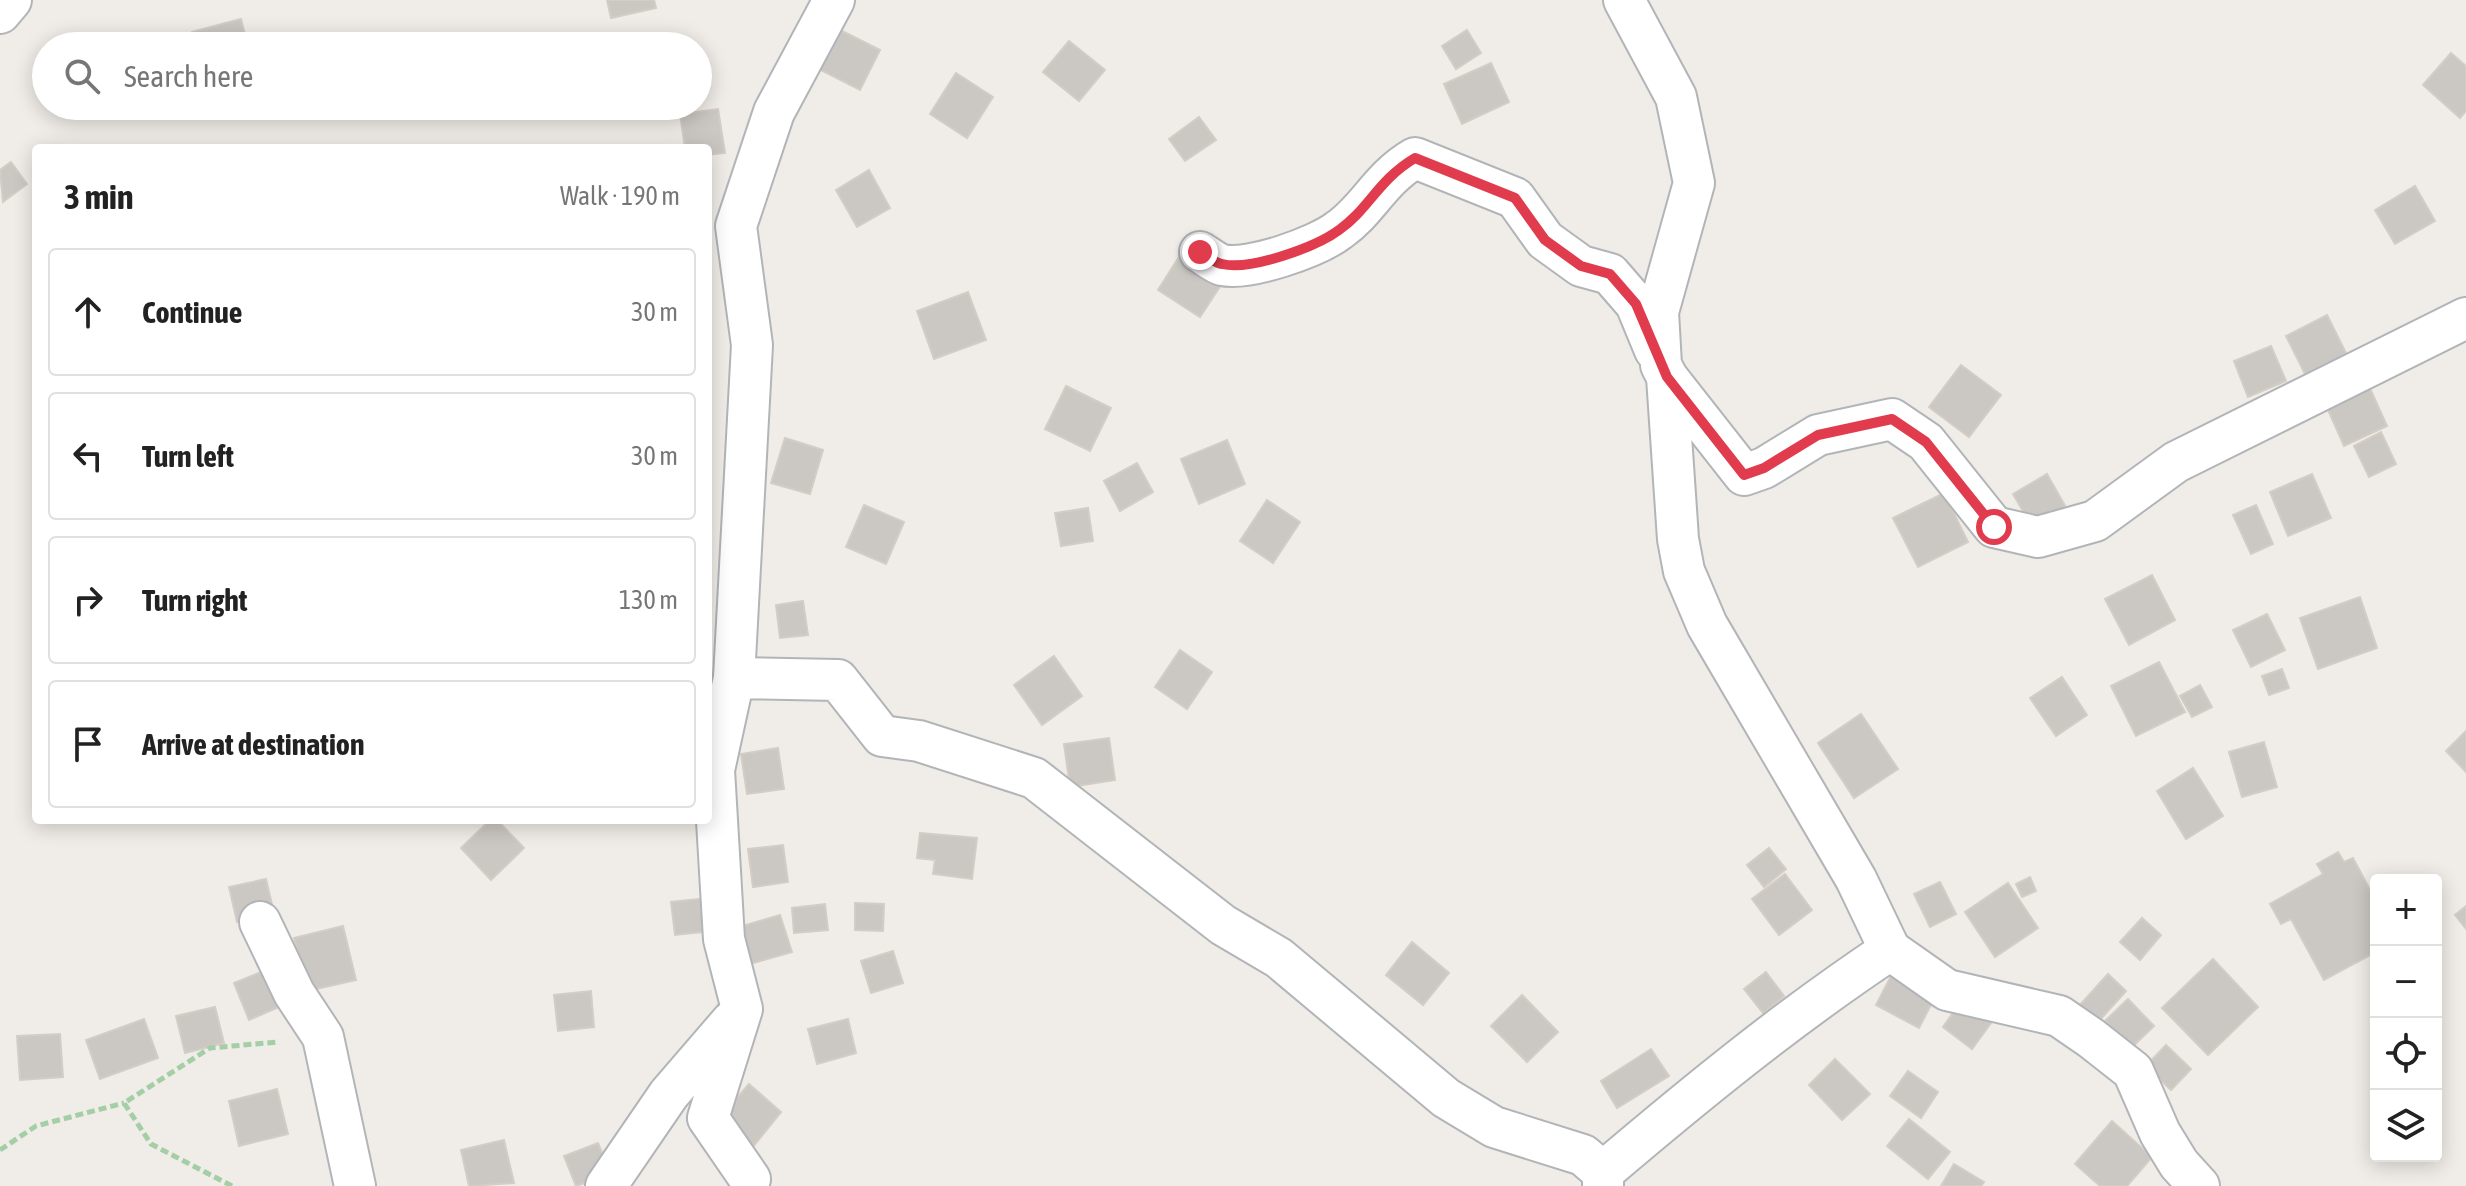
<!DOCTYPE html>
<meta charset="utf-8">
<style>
body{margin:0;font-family:"Asap Condensed",sans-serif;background:#f2f2f2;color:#222}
.controls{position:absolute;right:24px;bottom:24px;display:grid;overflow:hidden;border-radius:8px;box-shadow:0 4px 20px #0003}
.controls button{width:72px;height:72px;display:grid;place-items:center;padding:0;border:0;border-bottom:2px solid #e0e0e0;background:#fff;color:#222;font:40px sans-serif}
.stop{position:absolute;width:24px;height:24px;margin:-18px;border:6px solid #e13c4e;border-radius:50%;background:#fff}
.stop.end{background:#e13c4e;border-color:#fff;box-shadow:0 2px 8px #0008}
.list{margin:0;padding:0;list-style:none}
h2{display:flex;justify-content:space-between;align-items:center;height:104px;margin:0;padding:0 32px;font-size:34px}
h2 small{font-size:26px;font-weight:400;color:#767676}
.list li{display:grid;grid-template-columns:52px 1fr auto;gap:24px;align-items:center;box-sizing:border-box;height:128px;margin:0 16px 16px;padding:0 16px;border:2px solid #e0e0e0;border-radius:8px}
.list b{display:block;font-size:30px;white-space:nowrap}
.list em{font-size:26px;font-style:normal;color:#767676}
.icon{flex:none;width:44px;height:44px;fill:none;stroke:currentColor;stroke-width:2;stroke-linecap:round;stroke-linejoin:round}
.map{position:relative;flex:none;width:2466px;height:1186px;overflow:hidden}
.search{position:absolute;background:#fff;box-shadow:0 4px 20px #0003;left:32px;top:32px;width:680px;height:88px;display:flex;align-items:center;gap:20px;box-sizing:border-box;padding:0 28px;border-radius:44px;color:#767676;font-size:30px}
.panel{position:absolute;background:#fff;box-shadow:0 4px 20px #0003;left:32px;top:144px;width:680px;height:680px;border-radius:8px}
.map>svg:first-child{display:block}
</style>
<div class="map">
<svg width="2466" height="1186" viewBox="0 0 2466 1186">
<rect width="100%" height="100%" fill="#f0ece7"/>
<g fill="#cbc7c3" stroke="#d4cdc5" stroke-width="2">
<path d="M 607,0 L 654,0 L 656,8 L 611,18 Z"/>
<path d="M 241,19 L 248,46 L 196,46 L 192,32 Z"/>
<path d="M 836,28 L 880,50 L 860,90 L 817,68 Z"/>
<path d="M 1467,30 L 1481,53 L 1456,69 L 1442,46 Z"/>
<path d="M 1069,41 L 1105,70 L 1079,101 L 1043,72 Z"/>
<path d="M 2451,53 L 2466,66 L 2466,111 L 2460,118 L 2423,85 Z"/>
<path d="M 1491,63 L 1509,102 L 1462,124 L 1444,84 Z"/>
<path d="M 956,73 L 993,97 L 967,138 L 930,114 Z"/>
<path d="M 718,109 L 725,153 L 708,155 L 708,148 L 685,148 L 680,114 Z"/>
<path d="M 1199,117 L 1216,140 L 1185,161 L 1169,139 Z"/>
<path d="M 11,162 L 27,184 L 3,202 L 0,170 Z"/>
<path d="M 869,170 L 890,208 L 857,227 L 836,190 Z"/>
<path d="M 2415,186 L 2435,221 L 2395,244 L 2375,210 Z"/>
<path d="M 1179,257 L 1221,285 L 1200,317 L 1158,290 Z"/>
<path d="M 968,292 L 986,340 L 934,359 L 917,311 Z"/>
<path d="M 2327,315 L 2349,359 L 2330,368 L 2327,363 L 2305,374 L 2286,336 Z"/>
<path d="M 2271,346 L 2286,381 L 2248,397 L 2234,361 Z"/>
<path d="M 1961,365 L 2001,395 L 1969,437 L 1929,407 Z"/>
<path d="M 2368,384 L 2387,426 L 2344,446 L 2325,403 Z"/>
<path d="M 1066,386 L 1111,408 L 1090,451 L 1045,429 Z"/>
<path d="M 2381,432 L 2396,464 L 2369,477 L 2354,446 Z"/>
<path d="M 785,438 L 823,450 L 810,494 L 771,483 Z"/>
<path d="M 1227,440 L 1245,484 L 1199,504 L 1181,459 Z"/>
<path d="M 1137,463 L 1153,492 L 1120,511 L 1104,481 Z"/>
<path d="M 2047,474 L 2068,511 L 2034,530 L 2013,494 Z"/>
<path d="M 2312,474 L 2331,518 L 2288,536 L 2270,492 Z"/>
<path d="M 1944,493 L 1968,542 L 1918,567 L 1893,518 Z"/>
<path d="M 1267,500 L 1300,522 L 1273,563 L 1240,541 Z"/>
<path d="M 864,505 L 904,522 L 886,564 L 846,547 Z"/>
<path d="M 2256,505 L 2273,544 L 2251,554 L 2233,515 Z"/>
<path d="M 1088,508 L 1093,541 L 1061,546 L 1055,513 Z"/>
<path d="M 2152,575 L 2175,620 L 2129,645 L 2105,599 Z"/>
<path d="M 2360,597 L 2377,648 L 2318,669 L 2300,618 Z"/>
<path d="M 803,601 L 808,635 L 780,638 L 776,605 Z"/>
<path d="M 2267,614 L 2285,650 L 2251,667 L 2233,630 Z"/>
<path d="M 1180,650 L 1212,672 L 1187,709 L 1155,687 Z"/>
<path d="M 1054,656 L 1082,696 L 1042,725 L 1014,685 Z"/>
<path d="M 2159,662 L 2185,712 L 2136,736 L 2111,686 Z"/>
<path d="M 2282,669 L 2289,688 L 2269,695 L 2262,676 Z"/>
<path d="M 2062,677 L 2087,715 L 2056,736 L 2030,698 Z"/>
<path d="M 2200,685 L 2212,707 L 2192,717 L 2180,696 Z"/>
<path d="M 1861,714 L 1898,769 L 1854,798 L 1818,743 Z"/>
<path d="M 2466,731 L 2466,772 L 2446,751 Z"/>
<path d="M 1109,738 L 1115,780 L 1070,787 L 1064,744 Z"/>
<path d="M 2264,742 L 2277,787 L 2242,797 L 2229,752 Z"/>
<path d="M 778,748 L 784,789 L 747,794 L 741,754 Z"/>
<path d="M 2193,768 L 2223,816 L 2186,839 L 2157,791 Z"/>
<path d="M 490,820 L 497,820 L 524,848 L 491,880 L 461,848 Z"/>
<path d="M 920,833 L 977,838 L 972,879 L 933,874 L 935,860 L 917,858 Z"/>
<path d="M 783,845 L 788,882 L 753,887 L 748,849 Z"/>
<path d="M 1769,848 L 1786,869 L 1764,887 L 1747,865 Z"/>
<path d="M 2338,852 L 2344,862 L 2353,858 L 2376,901 L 2376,952 L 2324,980 L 2291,919 L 2281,924 L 2270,904 L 2323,874 L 2317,864 Z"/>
<path d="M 1785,874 L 1812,910 L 1779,935 L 1752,899 Z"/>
<path d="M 2030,877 L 2036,891 L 2022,897 L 2016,884 Z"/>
<path d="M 266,879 L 274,913 L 237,922 L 229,887 Z"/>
<path d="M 1940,882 L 1956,914 L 1930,927 L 1914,894 Z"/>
<path d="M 2008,883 L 2038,928 L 1995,957 L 1965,912 Z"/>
<path d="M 708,898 L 711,931 L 675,935 L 671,902 Z"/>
<path d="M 855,903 L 884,904 L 883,931 L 855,930 Z"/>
<path d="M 825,904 L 828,930 L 794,933 L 792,908 Z"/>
<path d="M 2466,906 L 2466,929 L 2455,915 Z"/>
<path d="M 780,915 L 792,952 L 743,966 L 732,929 Z"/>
<path d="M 2142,918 L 2161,935 L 2140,960 L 2120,942 Z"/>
<path d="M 343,926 L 356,980 L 307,991 L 294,938 Z"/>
<path d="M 1412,942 L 1449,973 L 1423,1005 L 1386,975 Z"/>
<path d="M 893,951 L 903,983 L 871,993 L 861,961 Z"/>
<path d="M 2213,959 L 2258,1007 L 2208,1055 L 2162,1008 Z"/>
<path d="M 273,967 L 288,1003 L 249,1020 L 234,983 Z"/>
<path d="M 1766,972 L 1784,996 L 1763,1013 L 1744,989 Z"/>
<path d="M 2108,974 L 2126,991 L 2099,1021 L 2080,1005 Z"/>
<path d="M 1891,976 L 1934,999 L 1919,1028 L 1876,1005 Z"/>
<path d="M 591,991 L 594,1027 L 558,1031 L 554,995 Z"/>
<path d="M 1522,995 L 1558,1032 L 1527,1062 L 1491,1026 Z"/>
<path d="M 1964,997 L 1994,1019 L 1972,1049 L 1943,1027 Z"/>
<path d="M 2128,999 L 2154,1026 L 2131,1048 L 2105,1021 Z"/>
<path d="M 215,1007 L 224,1043 L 185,1053 L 176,1016 Z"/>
<path d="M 144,1019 L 158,1058 L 100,1079 L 86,1040 Z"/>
<path d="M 848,1019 L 856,1053 L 817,1064 L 808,1029 Z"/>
<path d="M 60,1034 L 63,1077 L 20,1080 L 17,1036 Z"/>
<path d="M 2166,1045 L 2191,1069 L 2171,1090 L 2146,1066 Z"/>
<path d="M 1651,1049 L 1669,1076 L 1617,1108 L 1601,1081 Z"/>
<path d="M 1835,1059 L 1870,1094 L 1842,1120 L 1809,1085 Z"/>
<path d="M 1908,1071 L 1938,1092 L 1921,1118 L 1890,1096 Z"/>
<path d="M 749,1084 L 781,1112 L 752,1148 L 718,1120 Z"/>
<path d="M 277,1089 L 288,1134 L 239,1146 L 229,1101 Z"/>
<path d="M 1909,1119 L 1950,1152 L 1928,1179 L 1887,1146 Z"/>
<path d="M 2112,1121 L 2152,1157 L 2127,1186 L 2100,1186 L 2075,1164 Z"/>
<path d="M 504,1140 L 514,1183 L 469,1186 L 461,1150 Z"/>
<path d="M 598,1143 L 611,1174 L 576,1186 L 564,1156 Z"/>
<path d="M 1954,1164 L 1984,1182 L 1981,1186 L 1941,1186 Z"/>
</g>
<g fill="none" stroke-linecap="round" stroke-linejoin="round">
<g stroke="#b2b5b8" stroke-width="44">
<g id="minor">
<path d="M 1624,0 L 1676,97 L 1694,183 L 1658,312 L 1661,365 L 1667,377 L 1678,539 L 1684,571 L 1707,625 L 1856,879 L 1890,950"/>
<path d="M 0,13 L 11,0"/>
<path d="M 1200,252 C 1207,256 1215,263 1222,265 C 1249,271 1317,247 1339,230 C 1369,209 1379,179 1415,158 L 1515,198 L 1545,240 L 1581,266 L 1610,274 L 1636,304 L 1655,350"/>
<path d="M 1667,377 L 1744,475 L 1764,468 L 1818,435 L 1892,419 L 1926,442 L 1994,527 L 2038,537 L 2095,521 L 2176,462 L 2466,318"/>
<path d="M 734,678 L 752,345 L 736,226 L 774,112 L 834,0"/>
<path d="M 260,922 L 294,993 L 323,1037 L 355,1186"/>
<path d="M 750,1179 L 708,1118 L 742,1009 L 724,939 L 714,770 L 734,678 L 838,680 L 882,736 L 919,741 L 1034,778 L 1223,925 L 1279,958 L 1446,1098 L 1494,1127 L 1583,1155 L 1603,1172"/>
<path d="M 606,1186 L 669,1094 L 732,1021"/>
<path d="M 1603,1186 L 1603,1172 C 1696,1093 1789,1017 1890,950 L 1947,990 L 2059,1016 L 2091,1038 L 2133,1071 L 2160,1133 L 2179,1164 L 2199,1186"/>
</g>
</g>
<g stroke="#a3cea6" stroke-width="5" stroke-dasharray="8 4" stroke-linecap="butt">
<path d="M 0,1150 L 36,1126 L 124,1103"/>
<path d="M 232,1186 L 151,1144 L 124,1103 L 210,1048 L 278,1042"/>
</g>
<use href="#minor" stroke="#fff" stroke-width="40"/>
</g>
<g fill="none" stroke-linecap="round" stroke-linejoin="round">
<path stroke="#e13c4e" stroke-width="10" d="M 1200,252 C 1207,256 1215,263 1222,264 C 1250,271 1316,247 1339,230 C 1369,209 1378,180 1415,158 L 1515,198 L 1545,240 L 1581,266 L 1610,274 L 1636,304 L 1667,377 L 1744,475 L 1764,468 L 1818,435 L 1892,419 L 1926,442 L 1994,527"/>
</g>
</svg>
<div class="controls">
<button>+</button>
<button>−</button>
<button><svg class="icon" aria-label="locate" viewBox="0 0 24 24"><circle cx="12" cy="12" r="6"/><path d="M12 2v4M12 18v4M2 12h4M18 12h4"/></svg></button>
<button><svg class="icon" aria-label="layers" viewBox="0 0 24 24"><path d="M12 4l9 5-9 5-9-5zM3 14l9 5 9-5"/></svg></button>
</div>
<div class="stop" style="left:1994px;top:527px"></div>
<div class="stop end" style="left:1200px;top:252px"></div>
<div class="search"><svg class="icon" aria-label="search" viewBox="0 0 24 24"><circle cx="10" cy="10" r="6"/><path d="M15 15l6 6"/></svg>Search here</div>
<section class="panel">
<h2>3 min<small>Walk · 190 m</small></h2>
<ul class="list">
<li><svg class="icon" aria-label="ahead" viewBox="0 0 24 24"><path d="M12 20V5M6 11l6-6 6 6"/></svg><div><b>Continue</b></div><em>30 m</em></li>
<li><svg class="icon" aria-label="left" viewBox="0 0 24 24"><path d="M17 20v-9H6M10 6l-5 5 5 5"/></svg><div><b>Turn left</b></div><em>30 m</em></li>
<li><svg class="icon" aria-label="right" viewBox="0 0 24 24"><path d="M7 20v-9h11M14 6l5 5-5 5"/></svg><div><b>Turn right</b></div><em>130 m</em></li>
<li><svg class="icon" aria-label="arrive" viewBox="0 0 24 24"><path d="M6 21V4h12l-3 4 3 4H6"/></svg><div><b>Arrive at destination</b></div></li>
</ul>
</section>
</div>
